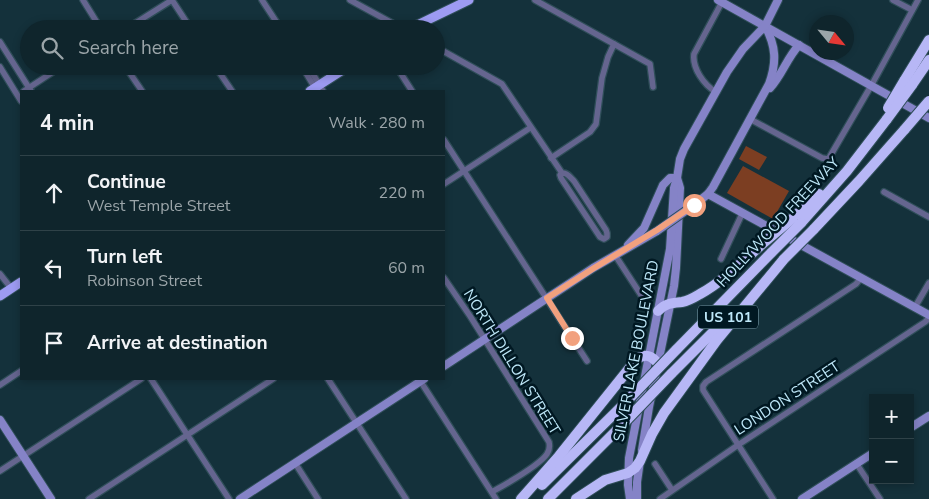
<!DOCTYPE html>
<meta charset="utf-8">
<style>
body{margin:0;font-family:"Nunito Sans",sans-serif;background:#182d34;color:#f1f3f6}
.controls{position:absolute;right:15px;bottom:15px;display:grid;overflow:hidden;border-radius:0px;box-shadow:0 2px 8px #0003}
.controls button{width:45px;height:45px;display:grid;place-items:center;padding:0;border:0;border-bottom:1px solid #2f4248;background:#0f252c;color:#f1f3f6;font:25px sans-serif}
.compass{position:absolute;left:809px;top:15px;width:45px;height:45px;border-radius:50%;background:#0f252c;box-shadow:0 2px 8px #0003;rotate:119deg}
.stop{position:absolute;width:15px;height:15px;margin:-11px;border:4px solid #f2a17e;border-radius:50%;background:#fff}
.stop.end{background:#f2a17e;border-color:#fff;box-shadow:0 1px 5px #0008}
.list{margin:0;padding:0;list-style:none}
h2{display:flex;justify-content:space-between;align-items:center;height:65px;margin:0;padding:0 20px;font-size:21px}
h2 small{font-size:16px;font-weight:400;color:#9ba5a9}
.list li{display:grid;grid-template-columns:32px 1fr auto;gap:15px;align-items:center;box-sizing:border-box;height:75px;padding:0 20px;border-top:1px solid #2f4248}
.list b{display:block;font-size:19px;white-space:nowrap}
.list p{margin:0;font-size:16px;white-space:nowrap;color:#9ba5a9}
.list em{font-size:16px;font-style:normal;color:#9ba5a9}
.icon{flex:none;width:28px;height:28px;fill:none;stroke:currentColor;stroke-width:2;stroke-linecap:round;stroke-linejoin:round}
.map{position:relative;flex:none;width:929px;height:499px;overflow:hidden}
.search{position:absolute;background:#0f252c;box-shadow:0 2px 8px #0003;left:20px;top:20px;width:425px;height:55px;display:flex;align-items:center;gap:12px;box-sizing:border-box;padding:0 18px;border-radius:28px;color:#9ba5a9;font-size:19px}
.panel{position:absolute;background:#0f252c;box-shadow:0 2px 8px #0003;left:20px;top:90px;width:425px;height:290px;border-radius:0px}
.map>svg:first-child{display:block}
</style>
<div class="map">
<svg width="929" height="499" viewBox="0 0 929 499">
<rect width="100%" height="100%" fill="#14313b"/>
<g fill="#7c3e22">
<path d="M 746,146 L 767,157 L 759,170 L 739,159 Z"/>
<path d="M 743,166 L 789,191 L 773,219 L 727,193 Z"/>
</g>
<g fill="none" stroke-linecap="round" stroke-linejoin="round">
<g stroke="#2f4e59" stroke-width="8">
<g id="street">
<path d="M 83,0 L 101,29"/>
<path d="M 172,0 L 191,29"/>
<path d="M 262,0 L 281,29"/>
<path d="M 350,0 L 403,29"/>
<path d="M 535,0 L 650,64 L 653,87"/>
<path d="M 893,0 L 912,10"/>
<path d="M 126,29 L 172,0"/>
<path d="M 0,42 L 31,91"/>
<path d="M 436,47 L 502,84 L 562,173 L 560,175 L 561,178 L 600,237 L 604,239 L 607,237 L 607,233 L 606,230 L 574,181 C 571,178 567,172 562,173"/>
<path d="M 125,66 L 142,91"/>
<path d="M 215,66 L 232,91"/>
<path d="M 305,66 L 306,73 L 315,88"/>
<path d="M 306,66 L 310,69 L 323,91"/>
<path d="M 396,66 L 412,91"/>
<path d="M 0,67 L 21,101"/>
<path d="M 24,91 L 62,66"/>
<path d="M 716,92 C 704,85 692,68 694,54 L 722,2"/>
<path d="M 750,119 L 822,158 L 827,159 L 829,158 L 871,86 L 918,0"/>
<path d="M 444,140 L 587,361"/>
<path d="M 551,158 L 590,132 L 596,124 L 602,78 L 608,57 L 614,44"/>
<path d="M 444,184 L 530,128"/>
<path d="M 884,192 L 929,217"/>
<path d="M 615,255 L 643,298"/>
<path d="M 721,259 L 742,214"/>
<path d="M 0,274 L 11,288"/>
<path d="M 444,278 L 470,316 L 549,442 C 550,447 550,450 547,454 C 539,466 506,484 492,492"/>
<path d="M 915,307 L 929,283"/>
<path d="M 151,379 L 229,499"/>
<path d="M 328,379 L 406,499"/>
<path d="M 419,379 L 496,499"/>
<path d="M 0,385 L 21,371"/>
<path d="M 295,463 L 318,499"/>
<path d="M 856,463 L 880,499"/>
<path d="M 655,464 L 672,490"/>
<path d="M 0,471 L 141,379"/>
<path d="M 89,499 L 273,379"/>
<path d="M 660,499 L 738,445 L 925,322 L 929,318"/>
<path d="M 773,499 L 703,390 L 703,386 L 706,382 L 856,284 L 861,278"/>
</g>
</g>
<g stroke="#2f4e59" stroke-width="10">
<g id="secondary">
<path d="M 718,0 L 929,118"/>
<path d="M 770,88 C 782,75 787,58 799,45"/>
<path d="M 708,194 L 929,315"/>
<path d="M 694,205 L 708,194 L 713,187 L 769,84 C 777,62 776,46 765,26"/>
<path d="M 628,245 L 644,228 L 663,185 L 670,178 L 677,178"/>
<path d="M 444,366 L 593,268 L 657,231"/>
<path d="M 0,420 L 51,499"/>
<path d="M 910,428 L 929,416"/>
<path d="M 642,450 L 649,407 L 674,286 L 676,268 L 680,188 L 677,178"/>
<path d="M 240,499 L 424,379"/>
<path d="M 630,499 L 628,485 L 629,458 L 670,249 L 674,188 L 677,178 L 680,159 L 684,149 L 727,72 L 743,49 L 765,26 L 778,0"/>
<path d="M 637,499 L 637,482 L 640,461"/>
<path d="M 802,499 L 873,453"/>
</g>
</g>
<g stroke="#2f4e59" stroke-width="11">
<g id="primary">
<path d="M 409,29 L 469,0"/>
<path d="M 310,91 L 349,66"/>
<path d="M 0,296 L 21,282"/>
</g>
</g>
<g stroke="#2f4e59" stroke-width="12">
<g id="highway">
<path d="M 904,81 L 929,40"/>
<path d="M 912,85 L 929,60"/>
<path d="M 793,218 L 819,194"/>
<path d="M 801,223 L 847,171 L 887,119"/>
<path d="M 813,230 L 859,181 L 905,129"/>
<path d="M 658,311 C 666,303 672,303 682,302 C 688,301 695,297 700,294 C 722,282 741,263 760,246"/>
<path d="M 676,350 L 772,252"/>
<path d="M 671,374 L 730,315"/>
<path d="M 542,485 L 625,403"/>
<path d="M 521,499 L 559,456 L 636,360 C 645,353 652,355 659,365"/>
<path d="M 548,499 L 620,427"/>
<path d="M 576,499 L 605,480 L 628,473 L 635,468 L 640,461 L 652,434 L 664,413 L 717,340 L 784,259"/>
</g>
</g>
<use href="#street" stroke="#65658f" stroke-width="5.5"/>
<use href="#secondary" stroke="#8583c7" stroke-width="8"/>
<use href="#primary" stroke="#9d9bf2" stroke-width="9"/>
<use href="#highway" stroke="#b7b7f6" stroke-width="10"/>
<g stroke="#2f4e59" stroke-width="10" stroke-linecap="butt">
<path id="secondary-bridge" d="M 657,231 L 694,205"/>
</g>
<g stroke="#2f4e59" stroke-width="12" stroke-linecap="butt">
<g id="highway-bridge">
<path d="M 888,108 L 904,81"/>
<path d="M 887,119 L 912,85"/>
<path d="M 905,129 L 929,101"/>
<path d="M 760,246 L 793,218"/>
<path d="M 772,252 L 801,223"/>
<path d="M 784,259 L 813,230"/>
<path d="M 625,403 L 676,350"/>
<path d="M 620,427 L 671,374"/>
</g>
</g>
<use href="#secondary-bridge" stroke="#8583c7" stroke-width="8"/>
<use href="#highway-bridge" stroke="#b7b7f6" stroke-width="10"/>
</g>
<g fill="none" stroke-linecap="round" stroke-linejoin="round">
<path stroke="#f2a17e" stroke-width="6" d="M 572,338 L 547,298 L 594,268 L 657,230 L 694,205"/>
</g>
<g text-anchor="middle" stroke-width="5" stroke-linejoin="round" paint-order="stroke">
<rect fill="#001822" stroke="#85aab8" stroke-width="1" x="698" y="305.5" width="60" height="23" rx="4"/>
<g font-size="14" font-weight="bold" fill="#bee8f9">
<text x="728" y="322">US 101</text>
</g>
<g font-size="15" fill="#bee8f9" stroke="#001822">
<text transform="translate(778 222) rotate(-47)" y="5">HOLLYWOOD FREEWAY</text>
<text transform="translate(636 351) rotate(-79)" y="5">SILVER LAKE BOULEVARD</text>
<text transform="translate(512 362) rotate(58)" y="5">NORTH DILLON STREET</text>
<text transform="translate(787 398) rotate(-33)" y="5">LONDON STREET</text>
</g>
</g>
</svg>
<div class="controls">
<button>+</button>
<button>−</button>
</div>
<svg class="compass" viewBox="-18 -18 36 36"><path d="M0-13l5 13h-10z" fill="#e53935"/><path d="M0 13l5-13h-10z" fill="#9ba5a9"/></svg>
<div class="stop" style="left:694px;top:205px"></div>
<div class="stop end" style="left:572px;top:338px"></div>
<div class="search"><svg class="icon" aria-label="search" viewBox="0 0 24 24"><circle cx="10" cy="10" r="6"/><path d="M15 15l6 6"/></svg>Search here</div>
<section class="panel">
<h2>4 min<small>Walk · 280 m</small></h2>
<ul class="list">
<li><svg class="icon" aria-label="ahead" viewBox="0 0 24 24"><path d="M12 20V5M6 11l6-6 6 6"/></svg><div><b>Continue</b><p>West Temple Street</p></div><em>220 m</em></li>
<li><svg class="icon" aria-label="left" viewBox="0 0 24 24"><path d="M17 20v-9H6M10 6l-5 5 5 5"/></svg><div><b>Turn left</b><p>Robinson Street</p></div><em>60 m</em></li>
<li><svg class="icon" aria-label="arrive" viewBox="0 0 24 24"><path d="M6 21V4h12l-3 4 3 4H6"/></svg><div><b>Arrive at destination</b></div></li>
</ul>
</section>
</div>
